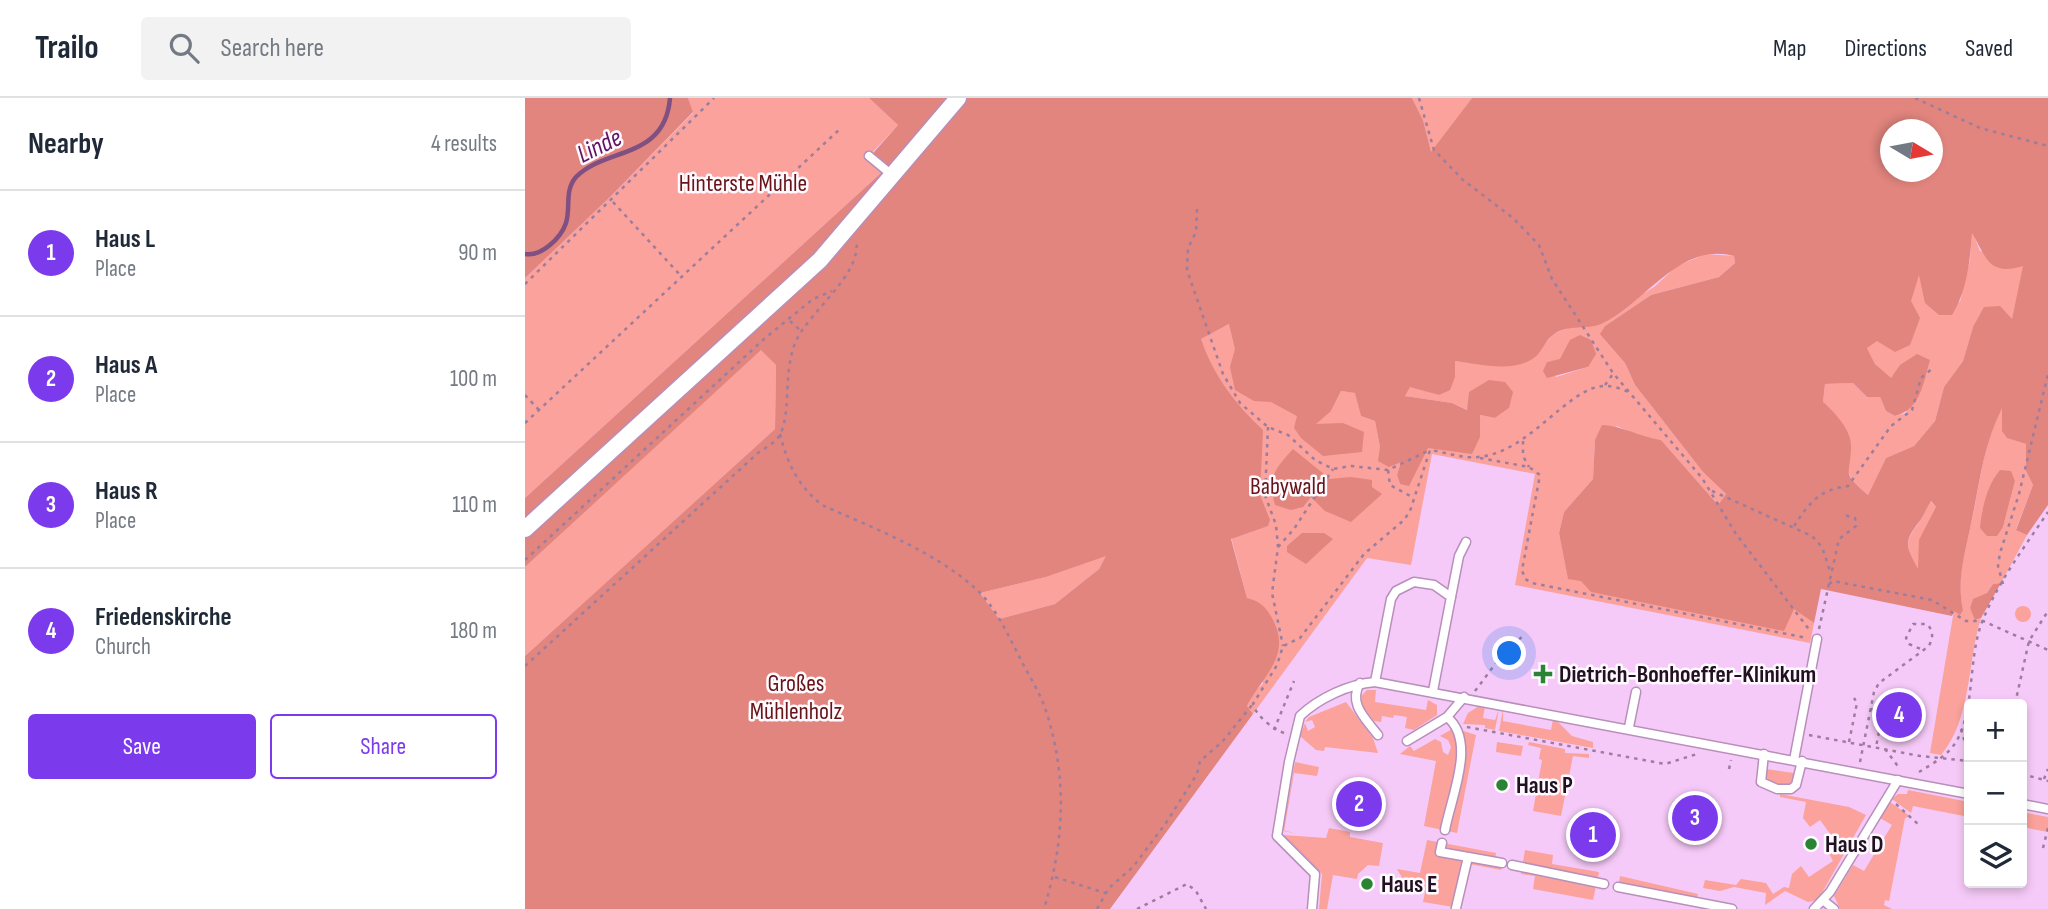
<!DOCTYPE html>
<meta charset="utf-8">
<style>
body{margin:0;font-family:"Sofia Sans Condensed",sans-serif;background:#f2f2f3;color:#1f2937}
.controls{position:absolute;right:21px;bottom:21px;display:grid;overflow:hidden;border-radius:7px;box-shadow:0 4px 10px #0003}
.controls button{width:63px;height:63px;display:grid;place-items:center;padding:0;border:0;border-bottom:2px solid #e0e1e3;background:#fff;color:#1f2937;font:35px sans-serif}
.compass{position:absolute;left:1355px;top:21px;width:63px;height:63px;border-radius:50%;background:#fff;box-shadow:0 4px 10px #0003;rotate:100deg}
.you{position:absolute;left:985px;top:556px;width:24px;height:24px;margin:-18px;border:5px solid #fff;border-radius:50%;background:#1a73e8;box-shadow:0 0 0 10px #1a73e833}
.badge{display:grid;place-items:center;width:46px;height:46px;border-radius:50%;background:#7c3aed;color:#fff;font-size:23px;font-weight:700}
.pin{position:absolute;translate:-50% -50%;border:4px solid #fff;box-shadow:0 2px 7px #0006}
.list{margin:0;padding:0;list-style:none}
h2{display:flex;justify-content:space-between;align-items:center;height:91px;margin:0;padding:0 28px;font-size:30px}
h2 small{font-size:23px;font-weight:400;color:#747a83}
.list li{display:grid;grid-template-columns:46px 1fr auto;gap:21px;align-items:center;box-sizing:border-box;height:126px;padding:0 28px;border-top:2px solid #e0e1e3}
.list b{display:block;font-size:26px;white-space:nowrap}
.list p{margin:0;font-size:23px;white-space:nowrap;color:#747a83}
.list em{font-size:23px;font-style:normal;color:#747a83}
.actions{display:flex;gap:14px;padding:21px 28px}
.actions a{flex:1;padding:16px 0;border:2px solid #7c3aed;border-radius:7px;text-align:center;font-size:24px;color:#7c3aed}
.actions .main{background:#7c3aed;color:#fff}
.icon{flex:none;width:38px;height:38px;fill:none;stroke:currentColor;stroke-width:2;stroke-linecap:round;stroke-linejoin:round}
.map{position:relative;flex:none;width:1523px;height:811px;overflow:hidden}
header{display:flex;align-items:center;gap:42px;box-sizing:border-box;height:98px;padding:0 35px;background:#fff;border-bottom:2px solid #e0e1e3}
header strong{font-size:33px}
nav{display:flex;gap:38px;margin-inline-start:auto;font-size:24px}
.search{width:490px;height:63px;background:#f2f2f3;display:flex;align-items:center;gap:18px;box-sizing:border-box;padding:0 24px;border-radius:7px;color:#747a83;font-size:26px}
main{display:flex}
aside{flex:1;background:#fff}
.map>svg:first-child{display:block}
</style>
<header>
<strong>Trailo</strong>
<div class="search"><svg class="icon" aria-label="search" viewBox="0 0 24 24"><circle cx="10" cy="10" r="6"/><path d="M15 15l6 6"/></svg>Search here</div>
<nav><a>Map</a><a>Directions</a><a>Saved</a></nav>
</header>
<main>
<aside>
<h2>Nearby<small>4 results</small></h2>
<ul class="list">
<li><span class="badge">1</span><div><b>Haus L</b><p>Place</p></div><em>90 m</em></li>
<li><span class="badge">2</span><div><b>Haus A</b><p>Place</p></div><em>100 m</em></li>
<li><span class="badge">3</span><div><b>Haus R</b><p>Place</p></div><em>110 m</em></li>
<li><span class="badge">4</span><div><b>Friedenskirche</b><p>Church</p></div><em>180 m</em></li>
</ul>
<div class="actions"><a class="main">Save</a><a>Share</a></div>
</aside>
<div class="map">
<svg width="1523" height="811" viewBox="0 0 1523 811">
<rect width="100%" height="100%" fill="#f6caf8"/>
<g fill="#faa29b" fill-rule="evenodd">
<path d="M 163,0 L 344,0 L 373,27 L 344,58 L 356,75 L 0,400 L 0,180 L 85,99 L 168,15 Z"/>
<path d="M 887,0 L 947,0 L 906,55 L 898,22 Z"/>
<path d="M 1447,133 L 1455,153 L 1499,167 L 1487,222 L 1448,229 L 1438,263 L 1419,289 L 1410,323 L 1389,348 L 1361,360 L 1343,397 L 1327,383 L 1298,304 L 1300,286 L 1328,285 L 1342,299 L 1355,299 L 1361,313 L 1370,318 L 1382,315 L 1366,281 L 1350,266 L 1342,250 L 1385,203 L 1394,175 L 1435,204 L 1445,162 Z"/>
<path d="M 1181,156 L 1209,158 L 1210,165 L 1194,179 L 1126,197 L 1080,228 L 1076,236 L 1100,265 L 1110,287 L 1178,374 L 1201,396 L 1193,407 L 1136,342 L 1116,339 L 1092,328 L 1070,342 L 1068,381 L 1039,414 L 1034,435 L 1043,480 L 1269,510 L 1289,525 L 1285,545 L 990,487 L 1010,376 L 907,356 L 886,467 L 842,460 L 728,616 L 722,608 L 730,592 L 738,586 L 722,500 L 657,251 L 723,216 L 806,313 L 816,293 L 831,295 L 836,318 L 850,323 L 855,349 L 876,364 L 872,377 L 875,386 L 903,349 L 955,339 L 955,317 L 970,320 L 984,310 L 943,312 L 927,305 L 880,298 L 885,288 L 914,297 L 930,279 L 930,263 L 979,268 L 1009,260 L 1028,236 L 1051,227 L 1067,227 L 1129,189 L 1152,168 ZM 1035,262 L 1063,269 L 1031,279 L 1022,264 Z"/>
<path d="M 236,251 L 251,267 L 250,331 L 0,558 L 0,469 Z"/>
<path d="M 1477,308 L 1483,340 L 1501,346 L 1501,373 L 1508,387 L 1491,431 L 1502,437 L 1476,485 L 1468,486 L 1462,495 L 1448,502 L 1445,510 L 1451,522 L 1456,520 C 1442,564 1447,621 1416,657 L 1405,655 L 1429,512 L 1438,512 C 1431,481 1440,453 1447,422 C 1455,383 1459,346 1477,308 ZM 1475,373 L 1490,383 L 1478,429 L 1457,414 C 1464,399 1464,386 1475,373 Z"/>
<path d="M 1405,403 L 1411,409 L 1393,473 C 1381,446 1378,447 1395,423 C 1399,417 1401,409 1405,403 Z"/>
<path d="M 582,457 L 574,471 L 530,506 L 474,521 L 455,495 L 521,479 Z"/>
<circle cx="1498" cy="516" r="8"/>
<path d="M 842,592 L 851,592 L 850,604 L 901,612 L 903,602 L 912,607 L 912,617 L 889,632 L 880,630 L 882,619 L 869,617 L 868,620 L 857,618 L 856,624 L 849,623 L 836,607 L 837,597 Z"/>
<path d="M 821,604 L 848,640 L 853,655 L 800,649 L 799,653 L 791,652 L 775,638 L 780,625 L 783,633 L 790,629 L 787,622 L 780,624 L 784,619 Z"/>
<path d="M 954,608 L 960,608 L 958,620 L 970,622 L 974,611 L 970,632 L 960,630 L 960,627 L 938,626 L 943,615 Z"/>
<path d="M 978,611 L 978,623 L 1026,632 L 1028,621 L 1031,622 L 1047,638 L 1068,644 L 1068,650 L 974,633 Z"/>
<path d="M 929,630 L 951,637 L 932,735 L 899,728 L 911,663 L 875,656 L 885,648 L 889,653 L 910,641 L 916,644 L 918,654 L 923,657 L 926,649 L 923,642 L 915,638 Z"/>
<path d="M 972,644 L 998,648 L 996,658 L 971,654 Z"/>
<path d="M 1004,644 L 1040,651 L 1040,655 L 1064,656 L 1064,660 L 1048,658 L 1036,718 L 1008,713 L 1017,662 L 1014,661 L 1016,650 L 1003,647 Z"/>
<path d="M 770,664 L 794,669 L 792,678 L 769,675 L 759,733 L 772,736 L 758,732 Z"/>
<path d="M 1241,671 L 1269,675 L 1270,679 L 1263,688 L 1249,687 L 1240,679 Z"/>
<path d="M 1383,692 L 1444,704 L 1444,719 L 1388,708 L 1386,715 L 1367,701 L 1373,696 L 1382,696 Z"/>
<path d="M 1255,696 L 1324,709 L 1341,717 L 1293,802 L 1283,804 L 1260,793 L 1240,807 L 1241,795 L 1209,789 L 1195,793 L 1178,790 L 1180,782 L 1211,787 L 1216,781 L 1241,785 L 1248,796 L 1259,789 L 1264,790 L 1267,776 L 1276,768 L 1284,779 L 1308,763 L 1302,752 L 1311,744 L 1295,722 L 1285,729 L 1278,720 L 1281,704 L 1255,699 Z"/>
<path d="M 1365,704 L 1385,718 L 1380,720 L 1364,803 L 1360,802 L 1359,807 L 1367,811 L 1315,811 L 1309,798 L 1328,767 L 1339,773 L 1367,727 L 1355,720 Z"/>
<path d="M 1497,714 L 1523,719 L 1523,734 L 1497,729 Z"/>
<path d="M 804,730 L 825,734 L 825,739 L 858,745 L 854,768 L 843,767 L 833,776 L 832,781 L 808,777 L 802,811 L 794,811 L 797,776 L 758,737 L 801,740 Z"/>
<path d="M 902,742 L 971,755 L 969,767 L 976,768 L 976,772 L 939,765 L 928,809 L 898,804 L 900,794 L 877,790 L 878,781 L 872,771 L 895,775 Z"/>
<path d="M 1000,752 L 1028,757 L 1027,766 L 1074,774 L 1068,802 L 1008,791 L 1010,778 L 996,776 Z"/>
<path d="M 1095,778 L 1173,796 L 1172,800 L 1141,797 L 1094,785 Z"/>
</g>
<g fill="#e1857e" fill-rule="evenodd">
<path d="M 0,0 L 163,0 L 168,14 L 85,99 L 0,180 Z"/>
<path d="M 344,0 L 887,0 L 898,22 L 906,54 L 947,0 L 1523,0 L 1523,407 L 1502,437 L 1491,432 L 1508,387 L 1501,373 L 1501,346 L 1482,340 L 1477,333 L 1477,310 C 1459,346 1455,382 1447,421 C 1441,452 1431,480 1438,512 L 1435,517 L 1429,513 L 1427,518 L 1296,491 L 1289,525 L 1269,511 L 1259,533 L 1066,494 L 1056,483 L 1043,481 L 1034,435 L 1039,414 L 1068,381 L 1070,342 L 1077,327 C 1098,328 1115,339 1136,342 L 1193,407 L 1201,396 L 1178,374 L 1110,287 L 1100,265 L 1075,236 L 1080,228 L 1126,197 L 1194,179 L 1210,165 L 1209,158 C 1154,143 1120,206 1076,226 C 1061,232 1044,226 1029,236 C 1021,241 1017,254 1009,260 C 987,275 954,266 930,263 L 930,279 L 925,292 L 914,297 L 885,289 L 880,298 L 927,305 L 942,312 L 944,294 L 964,282 L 980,284 L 988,294 L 984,310 L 970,320 L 955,317 L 955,339 L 947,356 L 903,350 L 884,388 L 875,386 L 872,377 L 876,364 L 864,369 L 853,363 L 855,349 L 850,323 L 836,318 L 830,295 L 816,293 L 806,313 L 791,326 L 818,325 L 839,334 L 837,354 L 798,358 L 776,340 L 769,330 L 772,318 L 746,304 L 729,303 L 710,292 L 705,269 L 710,251 L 704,226 L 676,241 C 688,277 710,306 738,332 L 735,397 L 745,422 L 743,428 L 706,441 L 722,500 C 737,504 742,510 749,524 C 766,559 736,580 722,608 L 728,616 L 585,811 L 0,811 L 0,558 L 250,331 L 251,267 L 236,252 L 0,469 L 0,400 L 356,75 L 342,62 L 373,27 ZM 1366,32 L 1408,32 L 1408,74 L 1366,74 ZM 1447,135 C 1462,161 1464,178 1498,168 L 1487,221 L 1475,208 L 1459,209 L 1448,229 L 1438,263 L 1419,289 L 1410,323 L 1389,348 L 1361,360 L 1343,397 C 1316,374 1325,379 1326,350 C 1327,332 1310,315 1298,304 L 1300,286 L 1328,285 L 1342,299 L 1355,299 L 1361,313 L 1370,318 C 1396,311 1398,285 1405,262 L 1392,256 L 1375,267 L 1366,280 L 1350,266 L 1342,250 L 1352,243 L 1370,254 L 1385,247 L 1395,220 L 1386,203 L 1394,177 L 1400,205 L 1414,217 L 1427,217 C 1442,193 1445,163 1447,135 ZM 1406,403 L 1411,409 L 1394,442 L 1393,471 C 1381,448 1378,445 1394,424 C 1399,418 1401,410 1406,403 ZM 581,458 L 574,471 L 530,506 L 474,521 L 455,495 L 521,479 Z"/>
<path d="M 1055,237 L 1066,242 L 1071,256 L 1063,269 L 1022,280 L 1018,273 L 1022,264 L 1035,261 L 1045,242 Z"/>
<path d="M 768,351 L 805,381 L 826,379 L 847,382 L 847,389 L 857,396 L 826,424 L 800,413 L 786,399 L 778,409 L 766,412 L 750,407 C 742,379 750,371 768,351 Z"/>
<path d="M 1475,372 L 1486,373 L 1490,383 L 1478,429 L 1472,438 L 1462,438 L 1455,430 C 1457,410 1462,387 1475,372 Z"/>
<path d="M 777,435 L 799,435 L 808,441 L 781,466 L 762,454 L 762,448 Z"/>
<path d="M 1476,485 L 1456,520 L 1450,522 L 1445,510 L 1448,501 L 1462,495 L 1468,486 Z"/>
</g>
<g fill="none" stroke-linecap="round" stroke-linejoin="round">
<path stroke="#7f5081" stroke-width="4.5" d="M 0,156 C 16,159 36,140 41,125 C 46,109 39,93 51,79 C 80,49 140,62 145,0"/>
<g stroke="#b88eba" stroke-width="11">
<g id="service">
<path d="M 344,58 L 367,77"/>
<path d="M 926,499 L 934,458 L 941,444"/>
<path d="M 850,584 L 866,501 L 871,493 L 889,484 L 909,487 L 926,499 L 908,593"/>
<path d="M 835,585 C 823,606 840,620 853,637"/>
<path d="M 1104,629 L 1111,594"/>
<path d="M 882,643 L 922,619 L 939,599"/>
<path d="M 1239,656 L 1236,684 L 1252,691 L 1266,691 L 1271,687 L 1277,663"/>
<path d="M 1269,662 L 1292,541"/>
<path d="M 1497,706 L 1523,711"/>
<path d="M 920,732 C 926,699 952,643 922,619"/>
<path d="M 917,745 L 915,754 L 977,765"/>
<path d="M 987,767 L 1079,786"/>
<path d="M 1093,789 L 1207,811"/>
<path d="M 1299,803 L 1309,811"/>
<path d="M 931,810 L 943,759"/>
<path d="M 787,811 L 790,776 L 752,738 L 764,664 L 775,618 C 794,600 824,586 850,584 L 1444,696"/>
<path d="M 1289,811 L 1305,794 L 1373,682"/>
</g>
</g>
<g stroke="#b88eba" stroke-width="19">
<path id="minor" d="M 0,431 L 295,162 L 433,0"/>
</g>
<g stroke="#9d7d9e" stroke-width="2.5" stroke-dasharray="3.5 5" stroke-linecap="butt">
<path d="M 894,0 L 909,52 L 938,82 L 988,120 L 1014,147 L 1027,181 L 1088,275 L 1177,380 L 1211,436 L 1286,534"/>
<path d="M 1390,0 L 1455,30 L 1523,48"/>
<path d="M 88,104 L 157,179"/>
<path d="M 672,111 L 671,134 L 663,150 L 662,172 L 698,276 L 715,305 L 743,329 L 763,337 L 790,362 L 808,371 L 826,368 L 863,372 L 905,352"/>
<path d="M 0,186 L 189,0"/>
<path d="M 265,223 L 276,233"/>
<path d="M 1080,287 L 1088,276"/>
<path d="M 0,297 L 14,312"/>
<path d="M 0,325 L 316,30"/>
<path d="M 743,329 L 740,397 L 751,427 L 753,449 L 747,495 L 758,548"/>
<path d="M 255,336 C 262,365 273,388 297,407 C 348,430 407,452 450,490 C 470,508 481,533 493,556 C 502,575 515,594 521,613 C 543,680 539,745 519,811"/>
<path d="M 998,343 L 998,358 L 1004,369"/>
<path d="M 955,360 L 1004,369 L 1015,377 L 997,472 L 1000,481 L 1007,485 L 1282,540"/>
<path d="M 863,372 L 865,387 L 889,400"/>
<path d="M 1187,393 L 1287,438 L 1297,449 L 1305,473"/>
<path d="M 1269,428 C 1285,404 1294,392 1323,388 L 1366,328 L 1387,312 L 1396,280 L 1409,269"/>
<path d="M 753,449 L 769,431 L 808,371"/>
<path d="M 0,462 L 239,241 L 288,201 L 307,193"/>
<path d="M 1304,486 L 1308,483 L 1407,502 L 1441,523 L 1458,523 L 1523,552"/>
<path d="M 1478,486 L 1473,468 L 1475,455 L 1494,396 L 1523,276"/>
<path d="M 1294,531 L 1314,441 L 1331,428 L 1330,420 L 1319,417"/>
<path d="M 0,568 L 234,354 C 242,349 250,345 255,337 C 267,312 257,272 272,241 C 286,212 338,175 331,142"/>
<path d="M 950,593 L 977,557 L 999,537"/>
<path d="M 1490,606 L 1504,543 L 1523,513"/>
<path d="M 1345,611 L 1358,614 L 1351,649"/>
<path d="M 1351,625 L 1359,626"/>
<path d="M 942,629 L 1140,666 L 1172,656"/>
<path d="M 1436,631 L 1444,658"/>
<path d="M 749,632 L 769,583"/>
<path d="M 759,635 C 748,631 731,618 728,606 L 752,567 L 758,548 L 775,540 L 839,456 L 879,422 L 885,413 L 905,352 C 920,354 938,361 953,359 C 1004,355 1041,291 1078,288 C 1087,287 1096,291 1104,294"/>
<path d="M 1284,637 L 1395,658 L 1444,663"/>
<path d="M 1324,644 L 1332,605 L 1329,600"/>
<path d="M 1360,651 L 1375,671"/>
<path d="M 1335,664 L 1349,594 L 1354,585 L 1404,548 C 1408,539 1409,534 1402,526 L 1388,526 L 1381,540 L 1384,546 L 1398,552"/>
<path d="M 1204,671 L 1206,662"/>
<path d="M 1394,674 C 1407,666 1422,658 1431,644 C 1450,613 1443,560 1457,524 C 1472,486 1500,448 1523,414"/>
<path d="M 1497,676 L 1523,683"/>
<path d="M 1519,681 L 1523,671"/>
<path d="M 1371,706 L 1394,727"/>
<path d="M 1518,750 L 1523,730"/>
<path d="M 530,779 L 580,795"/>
<path d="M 572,811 L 584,790 L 608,769 L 641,725 L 672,676 L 675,663 L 698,643 L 727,607"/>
<path d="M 612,811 L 662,786 L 671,793 L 681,811"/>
</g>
<use href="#service" stroke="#fff" stroke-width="8"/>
<use href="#minor" stroke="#fff" stroke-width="16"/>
</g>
<g fill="#2a8434" stroke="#fffaff" stroke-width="2.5">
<path d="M1014.5 565.5h7v7h7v7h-7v7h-7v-7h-7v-7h7z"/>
<circle cx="977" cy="687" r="7"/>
<circle cx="1286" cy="746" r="7"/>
<circle cx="842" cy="786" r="7"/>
</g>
<g text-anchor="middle" stroke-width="5" stroke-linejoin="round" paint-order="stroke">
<g font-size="24" fill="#671416" stroke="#fffaff">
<text x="218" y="93">Hinterste Mühle</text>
<text x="763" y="396">Babywald</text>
<text x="271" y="593">Großes<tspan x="271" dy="28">Mühlenholz</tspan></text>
</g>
<g font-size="24" font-weight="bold" fill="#211121" stroke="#fffaff" text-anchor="start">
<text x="1034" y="584">Dietrich-Bonhoeffer-Klinikum</text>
<text x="991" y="695">Haus P</text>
<text x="1300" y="754">Haus D</text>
<text x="856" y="794">Haus E</text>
</g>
<g font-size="26" font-style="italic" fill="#5f1364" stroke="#fffaff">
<text transform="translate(74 47) rotate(-26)" y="9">Linde</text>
</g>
</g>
</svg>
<div class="controls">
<button>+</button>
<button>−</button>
<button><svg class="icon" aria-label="layers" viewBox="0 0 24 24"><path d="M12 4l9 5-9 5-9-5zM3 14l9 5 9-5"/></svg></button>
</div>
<svg class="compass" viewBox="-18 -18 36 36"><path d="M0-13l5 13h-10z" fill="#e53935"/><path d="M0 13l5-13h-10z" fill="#747a83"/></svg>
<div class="you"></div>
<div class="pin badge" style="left:1068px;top:737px">1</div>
<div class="pin badge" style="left:834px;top:706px">2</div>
<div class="pin badge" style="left:1170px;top:720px">3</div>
<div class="pin badge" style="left:1374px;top:617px">4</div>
</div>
</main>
